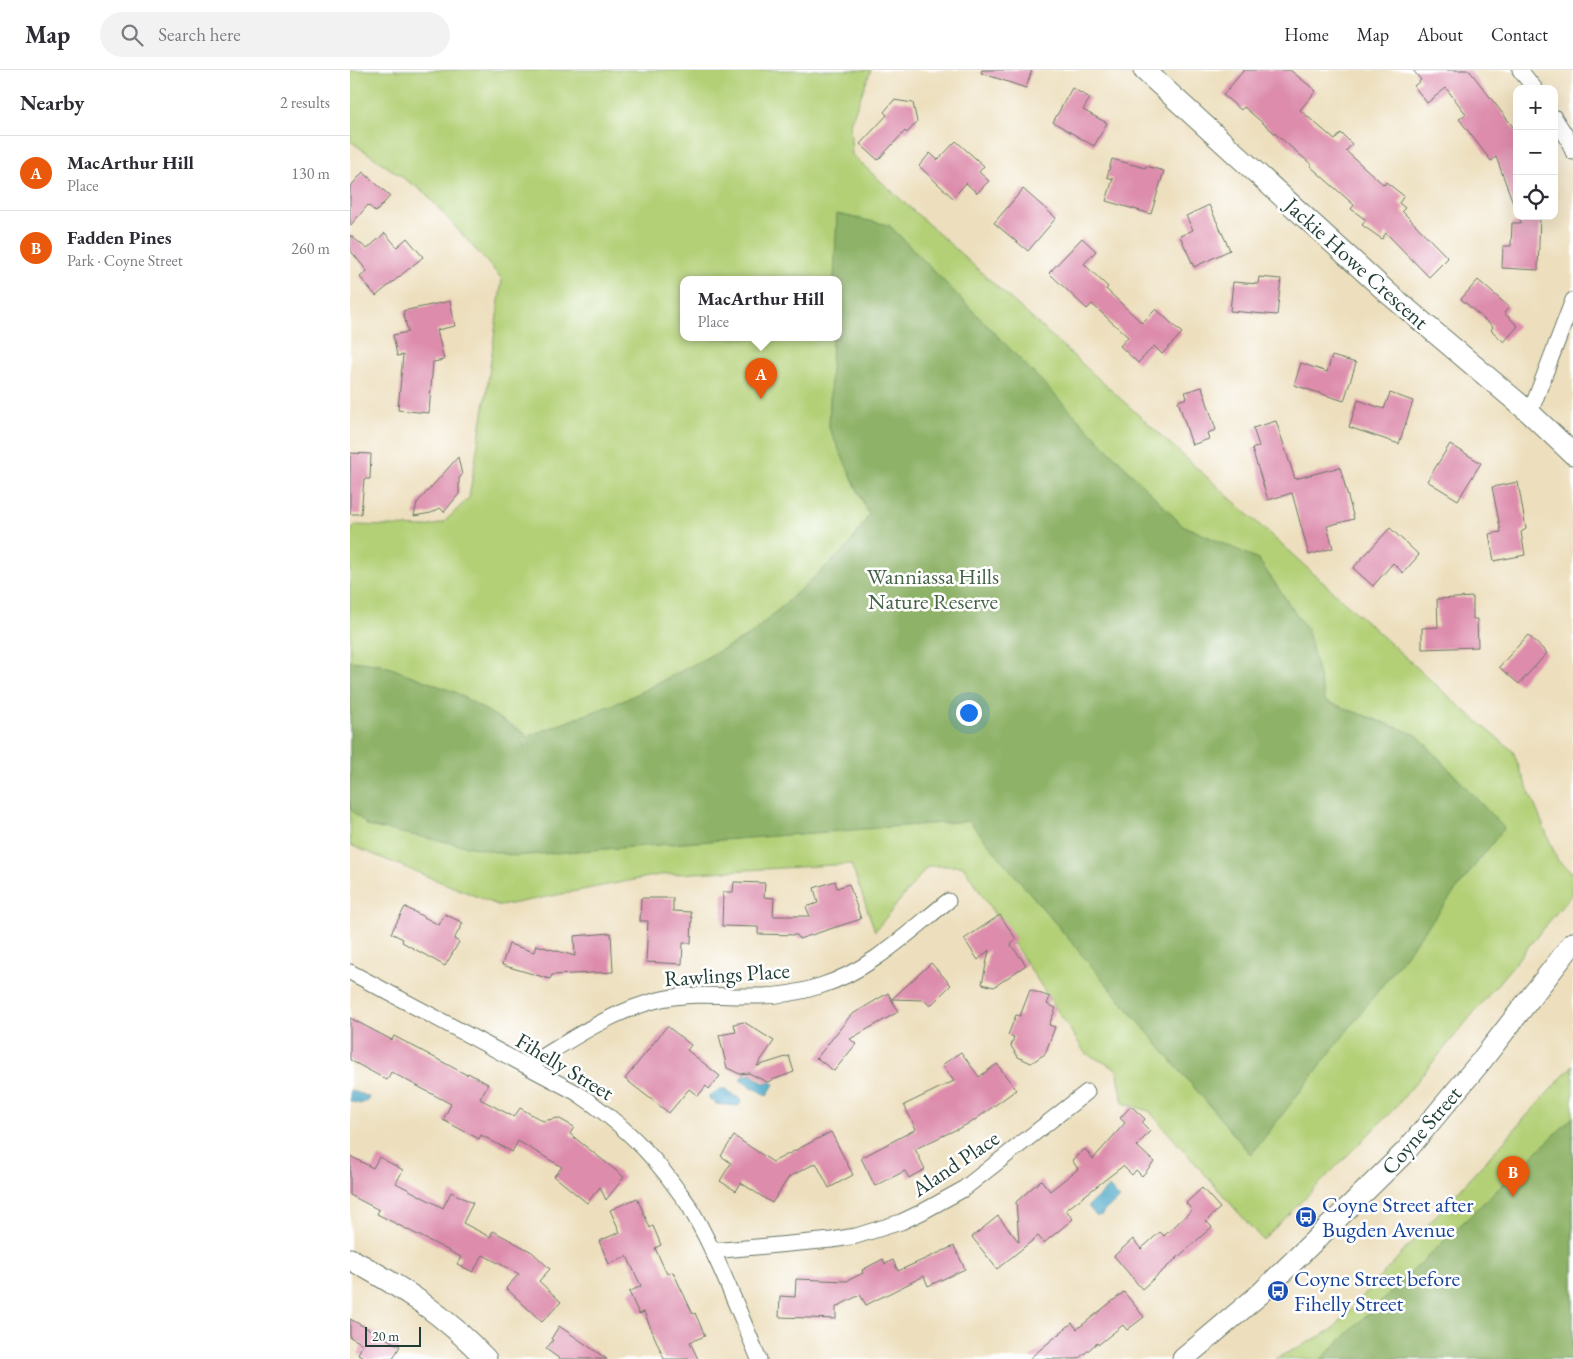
<!DOCTYPE html>
<meta charset="utf-8">
<style>
body{margin:0;font-family:"EB Garamond",serif;background:#f2f2f3;color:#2b2b33}
.controls{position:absolute;right:15px;top:15px;display:grid;overflow:hidden;border-radius:10px;box-shadow:0 5px 20px #0002}
.controls button{width:45px;height:45px;display:grid;place-items:center;padding:0;border:0;border-bottom:1px solid #e1e1e2;background:#fff;color:#2b2b33;font:25px sans-serif}
.scale{position:absolute;left:15px;bottom:12px;width:56px;box-sizing:border-box;padding-left:5px;border:2px solid #1f3d34;border-top:0;font-size:14px;line-height:18px;white-space:nowrap;color:#1f3d34;-webkit-text-stroke:4px #fff;paint-order:stroke}
.you{position:absolute;left:618px;top:642px;width:18px;height:18px;margin:-12px;border:4px solid #fff;border-radius:50%;background:#1a73e8;box-shadow:0 0 0 8px #1a73e833}
.badge{display:grid;place-items:center;width:32px;height:32px;border-radius:50%;background:#ea580c;color:#fff;font-size:16px;font-weight:700}
.pin{position:absolute;translate:-50% -41px;filter:drop-shadow(0 1px 2px #0008)}
.pin::after{content:'';position:absolute;top:26px;width:18px;height:15px;background:inherit;clip-path:polygon(0 0,100% 0,50% 100%)}
.popup{position:absolute;left:330px;top:206px;width:162px;height:65px;box-sizing:border-box;display:grid;place-content:center;border-radius:10px;background:#fff;filter:drop-shadow(0 1px 4px #0005);font-size:16px;white-space:nowrap;color:#7c7c81}
.popup b{font-size:19px;color:#2b2b33}
.popup::after{content:'';position:absolute;left:50%;top:100%;margin-left:-10px;border:10px solid transparent;border-top-color:#fff}
.list{margin:0;padding:0;list-style:none}
h2{display:flex;justify-content:space-between;align-items:center;height:65px;margin:0;padding:0 20px;font-size:21px}
h2 small{font-size:16px;font-weight:400;color:#7c7c81}
.list li{display:grid;grid-template-columns:32px 1fr auto;gap:15px;align-items:center;box-sizing:border-box;height:75px;padding:0 20px;border-top:1px solid #e1e1e2}
.list b{display:block;font-size:19px;white-space:nowrap}
.list p{margin:0;font-size:16px;white-space:nowrap;color:#7c7c81}
.list em{font-size:16px;font-style:normal;color:#7c7c81}
.icon{flex:none;width:28px;height:28px;fill:none;stroke:currentColor;stroke-width:2;stroke-linecap:round;stroke-linejoin:round}
.map{position:relative;flex:none;width:1223px;height:1289px;overflow:hidden}
header{display:flex;align-items:center;gap:30px;box-sizing:border-box;height:70px;padding:0 25px;background:#fff;border-bottom:1px solid #e1e1e2}
header strong{font-size:24px}
nav{display:flex;gap:28px;margin-inline-start:auto;font-size:18px}
.search{width:350px;height:45px;background:#f2f2f3;display:flex;align-items:center;gap:12px;box-sizing:border-box;padding:0 18px;border-radius:28px;color:#7c7c81;font-size:19px}
main{display:flex}
aside{flex:1;background:#fff}
.map>svg:first-child{display:block}
</style>
<header>
<strong>Map</strong>
<div class="search"><svg class="icon" aria-label="search" viewBox="0 0 24 24"><circle cx="10" cy="10" r="6"/><path d="M15 15l6 6"/></svg>Search here</div>
<nav><a>Home</a><a>Map</a><a>About</a><a>Contact</a></nav>
</header>
<main>
<aside>
<h2>Nearby<small>2 results</small></h2>
<ul class="list">
<li><span class="badge">A</span><div><b>MacArthur Hill</b><p>Place</p></div><em>130 m</em></li>
<li><span class="badge">B</span><div><b>Fadden Pines</b><p>Park · Coyne Street</p></div><em>260 m</em></li>
</ul>
</aside>
<div class="map">
<svg width="1223" height="1289" viewBox="0 0 1223 1289">
<rect width="100%" height="100%" fill="#fff"/>
<filter id="ink" filterUnits="userSpaceOnUse"><feTurbulence type="fractalNoise" baseFrequency=".02" numOctaves="2"/><feDisplacementMap in="SourceGraphic" scale="10" xChannelSelector="R" yChannelSelector="G"/><feConvolveMatrix kernelMatrix="1 2 1 2 8 2 1 2 1" color-interpolation-filters="sRGB"/></filter>
<filter id="wash" filterUnits="userSpaceOnUse"><feTurbulence type="fractalNoise" baseFrequency=".0096" numOctaves="4" result="noise"/><feDisplacementMap in="SourceGraphic" scale="20" xChannelSelector="R" yChannelSelector="G"/><feGaussianBlur stdDeviation="1.12" result="paint"/><feColorMatrix in="noise" values="0 0 0 0 0 0 0 0 0 0 0 0 0 0 0 0 0 1.4 0 .05"/><feComposite in="paint" operator="in"/></filter>
<g filter="url(#wash)">
<rect width="100%" height="100%" fill="#eddfbd"/>
<g fill="#b3d077" stroke="#698656" fill-rule="evenodd">
<path d="M 0,0 L 521,0 L 500,54 L 502,85 L 1106,633 L 1163,681 L 1170,700 L 1208,791 L 1223,803 L 1223,817 L 1221,820 L 1222,824 L 1044,1039 L 913,1170 L 910,1167 L 799,1041 L 773,1033 L 767,999 L 735,983 L 613,796 L 578,796 L 525,861 L 501,794 L 309,805 L 150,836 L 0,775 L 0,463 L 5,455 L 76,457 L 93,453 L 119,428 L 137,319 L 152,209 L 75,123 L 0,71 ZM 334,210 L 488,210 L 488,268 L 334,268 Z"/>
<path d="M 1223,995 L 1223,1289 L 925,1289 L 982,1260 Z"/>
</g>
<g fill="#8eb268" stroke="#56784e">
<path d="M 487,144 L 539,155 L 832,455 L 908,489 L 958,561 L 975,631 L 1067,665 L 1154,758 L 901,1085 L 619,751 L 165,786 L 18,756 L 0,739 L 0,591 L 30,594 L 105,622 L 179,666 L 275,630 L 400,565 L 498,477 L 519,445 L 479,358 L 482,268 L 488,268 L 488,210 L 484,210 Z"/>
<path d="M 1223,1047 L 1223,1289 L 971,1289 Z"/>
</g>
<g fill="#46a6c5" stroke="#32727c">
<path d="M 400,1004 L 414,1013 L 421,1012 L 424,1014 L 417,1026 L 390,1010 L 391,1007 Z"/>
<path d="M 371,1019 L 377,1019 L 383,1025 L 389,1028 L 391,1033 L 388,1036 L 366,1034 L 363,1030 L 359,1029 L 359,1026 Z"/>
<path d="M 0,1020 L 19,1027 L 17,1031 L 10,1034 L 0,1031 Z"/>
<path d="M 759,1117 L 770,1129 C 764,1134 755,1138 752,1145 L 746,1146 L 738,1136 Z"/>
</g>
<g id="blocks">
<g fill="#dd8cac">
<path d="M 632,0 L 682,0 L 676,18 L 631,3 Z"/>
<path d="M 894,0 L 940,0 L 966,21 L 950,40 L 985,70 L 991,63 L 1002,74 L 996,81 L 1034,115 L 1036,112 L 1054,126 L 1049,133 L 1055,138 L 1052,141 L 1098,188 L 1079,207 L 1036,163 L 1032,169 L 1012,155 L 1016,150 L 1001,139 L 1004,135 L 960,96 L 962,95 L 894,37 L 891,40 L 873,25 Z"/>
<path d="M 1063,0 L 1119,0 L 1167,62 L 1167,138 L 1165,138 L 1146,87 L 1141,91 L 1109,49 L 1116,44 L 1096,18 L 1077,33 L 1064,16 L 1071,10 Z"/>
<path d="M 722,18 L 740,28 L 733,40 L 757,53 L 744,76 L 703,52 Z"/>
<path d="M 544,30 L 563,33 L 567,52 L 557,63 L 555,61 L 528,90 L 510,74 L 537,45 L 534,42 Z"/>
<path d="M 606,71 L 634,96 L 629,102 L 639,111 L 627,123 L 616,113 L 603,128 L 569,96 L 580,83 L 588,90 Z"/>
<path d="M 762,89 L 795,98 L 796,96 L 814,101 L 801,144 L 756,131 L 763,109 L 757,107 Z"/>
<path d="M 13,102 L 40,126 L 26,142 L 18,135 L 0,156 L 0,117 Z"/>
<path d="M 673,119 L 706,148 L 678,181 L 644,153 Z"/>
<path d="M 859,135 L 880,180 L 844,197 L 830,166 L 843,160 L 836,146 Z"/>
<path d="M 1169,146 L 1190,146 L 1188,200 L 1152,198 L 1153,176 L 1161,176 L 1162,153 L 1171,153 Z"/>
<path d="M 35,163 L 47,177 L 57,168 L 73,187 L 26,226 L 10,207 L 17,201 L 0,180 L 0,165 L 17,179 Z"/>
<path d="M 732,168 L 746,181 L 734,194 L 758,217 L 756,219 L 792,253 L 806,239 L 832,263 L 812,284 L 804,276 L 788,293 L 770,276 L 778,267 L 742,234 L 737,239 L 699,203 Z"/>
<path d="M 909,207 L 931,209 L 927,245 L 880,241 L 883,212 L 908,214 Z"/>
<path d="M 1128,210 L 1159,237 L 1154,243 L 1168,256 L 1154,272 L 1141,260 L 1143,257 L 1111,229 Z"/>
<path d="M 100,231 L 105,256 L 87,260 L 94,290 L 83,292 L 79,343 L 48,340 L 53,285 L 47,286 L 43,265 L 58,262 L 53,241 Z"/>
<path d="M 982,286 L 1006,293 L 994,331 L 944,315 L 951,293 L 977,302 Z"/>
<path d="M 852,317 L 866,360 L 857,363 L 859,369 L 842,375 L 828,331 L 837,328 L 835,322 Z"/>
<path d="M 1040,323 L 1063,331 L 1049,374 L 999,357 L 1008,330 L 1034,339 Z"/>
<path d="M 926,351 L 945,409 L 990,397 L 1004,449 L 977,456 L 983,478 L 959,485 L 942,423 L 918,430 L 902,379 L 909,376 L 903,358 Z"/>
<path d="M 1100,374 L 1131,393 L 1108,430 L 1077,411 Z"/>
<path d="M 0,383 L 21,384 L 20,409 L 14,409 L 11,444 L 0,444 Z"/>
<path d="M 108,387 L 112,405 L 109,408 L 109,424 L 94,442 L 90,438 L 81,443 L 64,446 L 67,433 Z"/>
<path d="M 1168,412 L 1176,459 L 1171,462 L 1175,485 L 1144,491 L 1139,464 L 1151,462 L 1142,417 Z"/>
<path d="M 1040,458 L 1069,485 L 1053,503 L 1043,493 L 1023,516 L 1003,498 Z"/>
<path d="M 1123,527 L 1123,549 L 1127,549 L 1128,577 L 1072,579 L 1072,558 L 1088,557 L 1087,529 Z"/>
<path d="M 1178,565 L 1197,583 L 1169,614 L 1149,597 Z"/>
<path d="M 485,811 L 487,818 L 499,814 L 511,849 L 449,869 L 447,865 L 408,864 L 408,857 L 372,856 L 373,822 L 383,822 L 384,812 L 415,813 L 414,827 L 424,828 L 423,846 L 460,846 L 456,837 L 468,833 L 464,818 Z"/>
<path d="M 291,828 L 323,828 L 323,841 L 341,842 L 341,847 L 342,847 L 341,873 L 333,873 L 332,894 L 296,892 L 298,851 L 290,851 Z"/>
<path d="M 55,837 L 89,855 L 95,844 L 113,853 L 104,869 L 109,872 L 95,896 L 52,872 L 53,869 L 41,863 Z"/>
<path d="M 650,845 L 666,869 L 661,875 L 676,895 L 644,917 L 632,914 L 639,880 L 628,890 L 614,869 Z"/>
<path d="M 261,863 L 263,902 L 202,905 L 200,909 L 152,895 L 159,874 L 184,882 L 186,875 L 225,886 L 224,866 Z"/>
<path d="M 581,893 L 601,915 L 580,936 L 574,930 L 542,929 Z"/>
<path d="M 680,920 L 700,927 L 697,934 L 706,938 L 699,955 L 705,957 L 695,984 L 681,993 L 668,987 L 661,976 L 664,967 L 658,965 L 666,945 L 670,946 Z"/>
<path d="M 538,923 L 548,942 L 500,969 L 506,974 L 484,1001 L 467,988 L 466,989 L 501,945 Z"/>
<path d="M 0,948 L 42,970 L 44,966 L 117,1005 L 118,1003 L 138,1014 L 130,1029 L 164,1047 L 170,1038 L 193,1051 L 208,1048 L 224,1057 L 220,1064 L 274,1107 L 256,1130 L 250,1117 L 237,1133 L 204,1106 L 212,1097 L 168,1071 L 162,1082 L 131,1065 L 129,1069 L 93,1050 L 101,1034 L 41,1002 L 37,1010 L 0,990 Z"/>
<path d="M 394,952 L 424,971 L 407,996 L 439,986 L 444,1002 L 417,1012 L 399,1003 L 390,1004 L 377,998 L 369,965 L 386,962 L 384,954 Z"/>
<path d="M 317,956 L 341,975 L 337,980 L 370,1006 L 359,1019 L 356,1016 L 348,1026 L 339,1019 L 319,1043 L 275,1009 Z"/>
<path d="M 611,982 L 629,1007 L 647,994 L 666,1020 L 622,1052 L 565,1079 L 575,1099 L 559,1108 L 555,1101 L 525,1116 L 511,1088 L 566,1059 L 554,1035 L 604,1011 L 592,995 Z"/>
<path d="M 781,1036 L 795,1049 L 792,1053 L 800,1061 L 787,1076 L 804,1092 L 792,1106 L 786,1100 L 782,1105 L 773,1096 L 716,1140 L 723,1149 L 694,1173 L 688,1166 L 647,1199 L 622,1167 L 648,1146 L 669,1172 L 666,1132 L 691,1110 L 700,1121 L 728,1099 L 722,1090 L 735,1079 L 743,1089 L 775,1053 L 770,1048 Z"/>
<path d="M 481,1062 L 503,1105 L 479,1118 L 466,1093 L 439,1107 L 422,1133 L 391,1113 L 386,1121 L 370,1111 L 381,1093 L 371,1086 L 384,1066 L 423,1092 Z"/>
<path d="M 0,1086 L 23,1098 L 29,1087 L 53,1100 L 46,1113 L 93,1138 L 101,1122 L 123,1133 L 113,1153 L 140,1167 L 143,1161 L 182,1182 L 200,1199 L 189,1211 L 211,1232 L 192,1252 L 156,1218 L 169,1204 L 133,1185 L 123,1202 L 107,1194 L 111,1187 L 27,1144 L 29,1140 L 0,1125 Z"/>
<path d="M 852,1118 L 870,1138 L 856,1151 L 862,1157 L 792,1219 L 764,1186 L 783,1169 L 791,1179 L 810,1162 L 814,1166 L 842,1140 L 836,1133 Z"/>
<path d="M 287,1128 L 300,1158 L 303,1156 L 311,1175 L 305,1178 L 317,1204 L 323,1202 L 343,1244 L 345,1243 L 355,1266 L 340,1272 L 348,1289 L 314,1289 L 294,1242 L 289,1244 L 279,1222 L 291,1216 L 277,1186 L 259,1194 L 249,1171 L 270,1162 L 260,1140 Z"/>
<path d="M 604,1176 L 615,1199 L 578,1216 L 574,1206 L 516,1235 L 510,1225 L 486,1237 L 486,1249 L 429,1247 L 430,1226 L 445,1227 L 446,1209 L 497,1211 L 513,1203 L 512,1200 L 533,1189 L 535,1194 L 543,1190 L 548,1201 Z"/>
<path d="M 774,1222 L 794,1247 L 777,1260 L 773,1255 L 748,1275 L 747,1273 L 728,1289 L 679,1289 L 722,1253 L 727,1259 Z"/>
<path d="M 0,1249 L 50,1276 L 43,1289 L 17,1289 L 8,1284 L 13,1274 L 0,1267 Z"/>
<path d="M 209,1256 L 257,1289 L 210,1289 L 196,1279 L 203,1270 L 201,1269 Z"/>
</g>
</g>
</g>
<g filter="url(#ink)">
<use href="#blocks" fill-opacity="0" stroke="#677664" stroke-width="1"/>
<g fill="none" stroke-linecap="round" stroke-linejoin="round">
<g stroke="#677664" stroke-width="17">
<g id="street">
<path d="M 1170,0 L 1185,19"/>
<path d="M 1204,47 L 1218,69 L 1223,82"/>
<path d="M 1180,343 L 1223,230"/>
<path d="M 0,902 L 227,1023 C 266,1049 299,1079 326,1118 C 332,1126 339,1134 343,1143 C 369,1189 388,1240 409,1289"/>
<path d="M 178,996 C 220,970 263,940 312,929 C 345,922 378,927 410,926 C 430,926 451,922 470,916 C 519,901 559,862 598,831"/>
<path d="M 362,1181 L 482,1170 L 506,1166 L 551,1152 L 572,1142 L 612,1120 L 737,1022"/>
</g>
</g>
<g stroke="#677664" stroke-width="23">
<g id="secondary">
<path d="M 794,0 L 1038,223 L 1180,343 L 1223,384"/>
<path d="M 0,1189 C 52,1217 95,1245 136,1289"/>
<path d="M 833,1289 L 910,1224 L 1056,1081 L 1132,990 L 1223,873"/>
</g>
</g>
<use href="#street" stroke="#fff" stroke-width="15"/>
<use href="#secondary" stroke="#fff" stroke-width="21"/>
</g>
</g>
<defs>
<g id="bus-disc" transform="scale(1.125)"><circle r="9.5" fill="#1a4fb4" stroke="#fff"/><path d="M-5-6H5V4H4V6H2V4H-2V6H-4V4H-5ZM-3.5-4V0h7V-4ZM-3.5 1.2v1.5H-2V1.2ZM2 1.2v1.5H3.5V1.2Z" fill="#fff"/></g>
</defs>
<g fill-rule="evenodd">
<use href="#bus-disc" x="956" y="1147"/>
<use href="#bus-disc" x="928" y="1221"/>
</g>
<g text-anchor="middle" stroke-width="5" stroke-linejoin="round" paint-order="stroke">
<g font-size="22" fill="#1f3d34" stroke="#fff">
<text transform="translate(1007 193) rotate(42)" y="8">Jackie Howe Crescent</text>
<text transform="translate(377 904) rotate(-4)" y="8">Rawlings Place</text>
<text transform="translate(215 996) rotate(31)" y="8">Fihelly Street</text>
<text transform="translate(1071 1060) rotate(-49)" y="8">Coyne Street</text>
<text transform="translate(605 1093) rotate(-34)" y="8">Aland Place</text>
</g>
<g font-size="22" fill="#446245" stroke="#fff">
<text x="583" y="514">Wanniassa Hills<tspan x="583" dy="25">Nature Reserve</tspan></text>
</g>
<g font-size="22" fill="#164399" stroke="#fff" text-anchor="start">
<text x="972" y="1142">Coyne Street after<tspan x="972" dy="25">Bugden Avenue</tspan></text>
<text x="944" y="1216">Coyne Street before<tspan x="944" dy="25">Fihelly Street</tspan></text>
</g>
</g>
</svg>
<div class="controls">
<button>+</button>
<button>−</button>
<button><svg class="icon" aria-label="locate" viewBox="0 0 24 24"><circle cx="12" cy="12" r="6"/><path d="M12 2v4M12 18v4M2 12h4M18 12h4"/></svg></button>
</div>
<div class="scale">20 m</div>
<div class="you"></div>
<div class="pin badge" style="left:411px;top:329px">A</div>
<div class="popup"><b>MacArthur Hill</b>Place</div>
<div class="pin badge" style="left:1163px;top:1127px">B</div>
</div>
</main>
